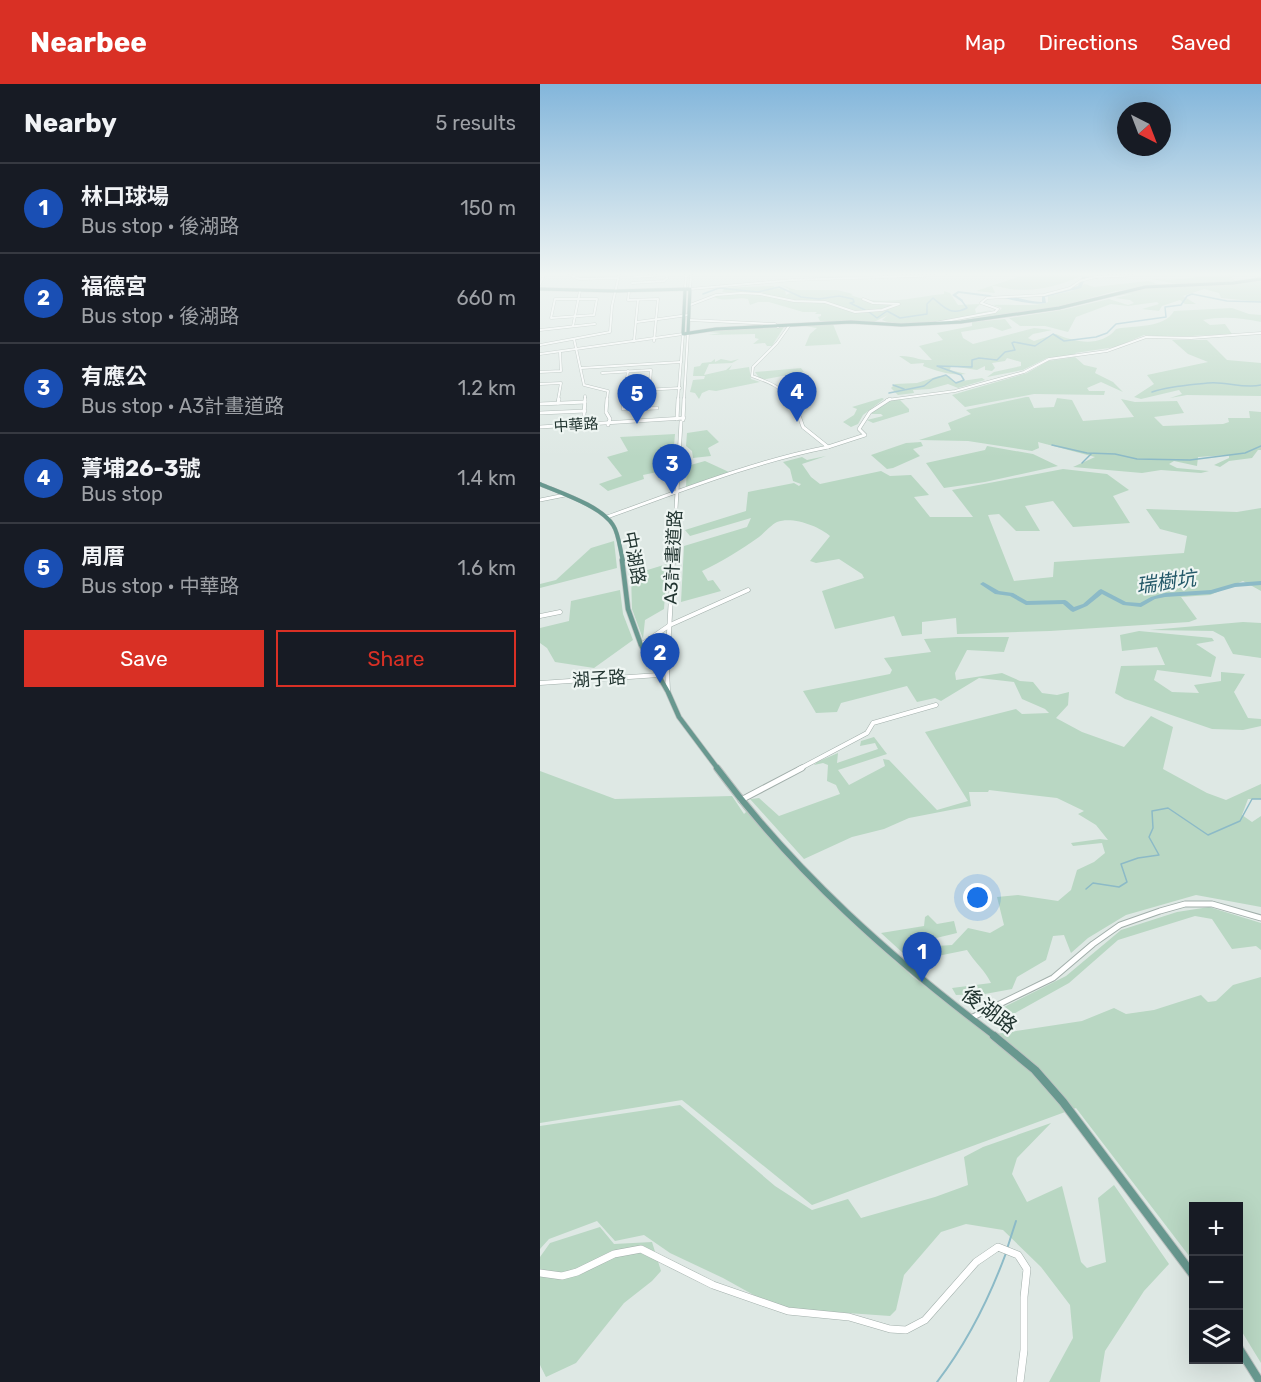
<!DOCTYPE html>
<meta charset="utf-8">
<style>
body{margin:0;font-family:Rubik,"Noto Sans TC",sans-serif;background:#242831;color:#f1f3f6}
.controls{position:absolute;right:18px;bottom:18px;display:grid;overflow:hidden;border-radius:0px;box-shadow:0 6px 24px #0002}
.controls button{width:54px;height:54px;display:grid;place-items:center;padding:0;border:0;border-bottom:2px solid #363941;background:#171b24;color:#f1f3f6;font:30px sans-serif}
.compass{position:absolute;left:577px;top:18px;width:54px;height:54px;border-radius:50%;background:#171b24;box-shadow:0 6px 24px #0002;rotate:138deg}
.you{position:absolute;left:438px;top:814px;width:21px;height:21px;margin:-15px;border:4px solid #fff;border-radius:50%;background:#1a73e8;box-shadow:0 0 0 9px #1a73e833}
.badge{display:grid;place-items:center;width:39px;height:39px;border-radius:50%;background:#d93025;color:#fff;font-size:20px;font-weight:700}
.pin{position:absolute;translate:-50% -50px;filter:drop-shadow(0 2px 3px #0008)}
.pin::after{content:'';position:absolute;top:32px;width:21px;height:18px;background:inherit;clip-path:polygon(0 0,100% 0,50% 100%)}
.list{margin:0;padding:0;list-style:none}
h2{display:flex;justify-content:space-between;align-items:center;height:78px;margin:0;padding:0 24px;font-size:26px}
h2 small{font-size:20px;font-weight:400;color:#9ea1a6}
.list li{display:grid;grid-template-columns:39px 1fr auto;gap:18px;align-items:center;box-sizing:border-box;height:90px;padding:0 24px;border-top:2px solid #363941}
.list b{display:block;font-size:22px;white-space:nowrap}
.list p{margin:0;font-size:20px;white-space:nowrap;color:#9ea1a6}
.list em{font-size:20px;font-style:normal;color:#9ea1a6}
.actions{display:flex;gap:12px;padding:18px 24px}
.actions a{flex:1;padding:14px 0;border:2px solid #d93025;border-radius:0px;text-align:center;font-size:21px;color:#d93025}
.actions .main{background:#d93025;color:#fff}
.icon{flex:none;width:33px;height:33px;fill:none;stroke:currentColor;stroke-width:2;stroke-linecap:round;stroke-linejoin:round}
.map{position:relative;flex:none;width:721px;height:1298px;overflow:hidden}
header{display:flex;align-items:center;gap:36px;box-sizing:border-box;height:84px;padding:0 30px;background:#d93025;color:#fff}
header strong{font-size:28px}
nav{display:flex;gap:33px;margin-inline-start:auto;font-size:21px}
main{display:flex}
aside{flex:1;background:#171b24}
.map>svg:first-child{display:block}
</style>
<header>
<strong>Nearbee</strong>
<nav><a>Map</a><a>Directions</a><a>Saved</a></nav>
</header>
<main>
<aside>
<h2>Nearby<small>5 results</small></h2>
<ul class="list">
<li><span class="badge" style="background:#1a4fb4">1</span><div><b>林口球場</b><p>Bus stop · 後湖路</p></div><em>150 m</em></li>
<li><span class="badge" style="background:#1a4fb4">2</span><div><b>福德宮</b><p>Bus stop · 後湖路</p></div><em>660 m</em></li>
<li><span class="badge" style="background:#1a4fb4">3</span><div><b>有應公</b><p>Bus stop · A3計畫道路</p></div><em>1.2 km</em></li>
<li><span class="badge" style="background:#1a4fb4">4</span><div><b>菁埔26-3號</b><p>Bus stop</p></div><em>1.4 km</em></li>
<li><span class="badge" style="background:#1a4fb4">5</span><div><b>周厝</b><p>Bus stop · 中華路</p></div><em>1.6 km</em></li>
</ul>
<div class="actions"><a class="main">Save</a><a>Share</a></div>
</aside>
<div class="map">
<svg width="721" height="1298" viewBox="0 0 721 1298">
<rect width="100%" height="100%" fill="#dee8e4"/>
<g fill="#b9d7c3">
<path d="M 484,191 L 543,191 C 519,202 497,208 470,205 C 463,204 459,202 452,202 L 455,209 L 436,207 Z"/>
<path d="M 681,191 L 698,191 L 689,195 L 700,197 L 624,201 L 637,200 L 606,194 L 629,196 Z"/>
<path d="M 721,196 L 721,218 L 681,214 L 679,209 L 664,205 L 643,212 L 656,220 L 645,220 L 640,216 L 622,222 L 619,227 L 602,225 L 619,220 L 617,218 L 588,222 L 571,220 L 536,233 L 528,248 L 505,242 L 480,242 L 469,234 L 522,226 L 569,215 L 588,221 L 594,219 L 590,216 L 575,214 L 592,210 L 566,213 L 607,204 L 695,200 Z"/>
<path d="M 608,197 L 621,201 L 576,207 L 517,223 L 405,238 L 459,227 L 462,224 L 453,221 C 466,220 499,223 508,218 L 508,212 L 532,207 L 545,200 L 554,203 Z"/>
<path d="M 241,201 L 256,206 L 297,206 L 313,210 L 311,211 C 339,223 375,213 404,210 L 404,207 L 410,209 L 418,221 L 440,220 L 435,225 L 436,229 L 452,226 C 433,234 359,245 342,236 L 348,231 L 334,238 L 287,238 L 280,237 L 278,233 L 281,232 L 281,230 L 275,230 L 277,228 L 263,228 L 229,218 L 218,218 L 210,221 L 208,215 C 196,212 186,219 174,213 L 181,209 L 220,210 L 223,208 L 182,208 L 185,204 L 229,202 L 234,202 L 234,205 L 224,208 L 237,204 L 245,206 L 246,211 L 250,209 L 249,205 Z"/>
<path d="M 692,224 L 709,230 L 721,231 L 721,238 C 702,234 682,232 663,236 L 670,241 L 685,240 L 692,250 L 630,253 L 604,251 L 576,263 L 535,269 L 538,271 L 507,274 L 483,286 L 447,293 L 454,288 L 481,282 L 481,278 L 467,274 L 465,277 L 452,279 L 455,284 L 452,287 L 445,286 L 445,282 L 437,286 L 411,282 L 410,286 L 426,290 C 413,292 396,287 383,282 L 384,279 L 371,280 L 359,272 C 372,271 379,277 392,276 L 379,262 L 403,256 L 397,249 L 432,242 L 432,238 L 465,235 L 472,244 L 462,247 L 452,243 L 421,248 L 423,254 L 433,260 L 494,244 L 512,246 L 493,250 L 488,254 L 494,257 L 516,250 C 534,258 561,264 576,245 C 594,241 624,245 634,227 Z"/>
<path d="M 293,240 L 301,260 L 265,262 L 270,250 L 277,244 L 265,242 Z"/>
<path d="M 244,243 L 232,262 L 227,262 L 225,259 L 213,260 L 219,255 L 215,254 L 215,250 L 168,251 L 181,249 L 169,248 L 171,247 Z"/>
<path d="M 632,256 L 667,256 L 687,276 L 721,279 L 721,312 L 647,311 L 630,314 L 642,310 L 639,306 L 601,315 L 594,313 L 614,300 L 607,291 L 668,278 L 648,270 Z"/>
<path d="M 535,273 L 544,281 L 557,284 L 555,289 L 573,298 L 583,308 L 561,298 L 547,304 L 549,307 L 565,307 L 564,311 L 494,310 L 425,323 L 412,311 L 487,289 L 508,277 Z"/>
<path d="M 175,275 L 175,278 L 181,275 L 191,277 L 199,275 L 192,279 L 169,280 L 164,291 L 186,286 L 192,281 L 189,286 L 209,283 L 211,295 L 220,298 L 176,307 L 169,306 L 162,309 L 159,315 L 155,309 L 150,308 L 153,296 L 164,295 L 165,292 L 153,292 L 154,283 L 160,282 L 162,279 L 171,278 Z"/>
<path d="M 261,284 L 264,288 L 221,296 L 215,288 Z"/>
<path d="M 399,292 L 409,292 L 415,298 L 442,294 L 445,296 L 418,304 L 408,300 L 390,305 L 373,306 L 374,309 L 358,311 L 351,304 L 355,300 L 377,299 Z"/>
<path d="M 486,313 L 489,313 L 494,324 L 514,323 L 517,314 L 532,316 L 543,337 L 594,333 L 581,315 L 595,318 L 637,317 L 644,329 L 614,333 L 623,342 L 683,340 L 689,338 L 688,334 L 710,334 L 709,327 L 721,328 L 721,366 L 718,366 L 712,374 L 689,377 L 680,383 L 674,381 L 689,374 L 689,371 L 658,373 L 657,382 L 634,377 L 629,380 L 637,384 L 669,387 L 661,389 L 621,386 L 602,389 L 533,383 L 555,373 L 498,358 L 499,364 L 492,367 L 428,357 L 379,356 L 411,346 L 408,339 L 431,330 L 426,326 Z"/>
<path d="M 342,314 L 344,315 L 323,331 L 318,340 L 311,343 L 303,338 L 314,331 L 317,325 L 312,323 Z"/>
<path d="M 369,314 L 360,316 L 369,325 L 369,328 L 333,339 L 327,336 L 343,332 L 341,330 L 332,330 L 331,327 L 351,315 Z"/>
<path d="M 167,346 L 179,358 L 168,364 L 171,372 L 153,374 L 152,367 L 146,362 L 147,349 Z"/>
<path d="M 135,350 L 132,385 L 103,391 L 104,395 L 68,407 L 59,400 L 82,392 L 67,373 L 88,367 L 80,353 Z"/>
<path d="M 381,358 L 383,362 L 373,365 L 380,372 L 353,384 L 347,385 L 331,371 L 366,359 Z"/>
<path d="M 447,362 L 493,370 L 518,382 L 445,398 L 404,404 L 386,379 L 445,366 Z"/>
<path d="M 286,372 L 262,380 L 271,393 L 280,400 L 341,387 L 350,392 L 371,391 L 389,411 L 374,413 L 390,433 L 433,433 L 412,406 L 523,385 L 567,390 L 589,406 L 573,412 L 590,439 L 533,443 L 513,417 L 485,422 L 500,447 L 476,447 L 459,430 L 448,431 L 474,497 L 513,493 L 514,478 L 644,469 L 647,452 L 620,445 L 606,425 L 697,428 L 721,424 L 721,507 L 703,497 L 670,511 L 641,513 L 657,535 L 649,538 L 510,547 L 417,550 L 416,534 L 382,538 L 382,550 L 362,552 L 354,532 L 295,545 L 282,507 L 324,494 L 322,490 L 299,475 L 276,479 L 270,477 L 290,452 C 279,442 252,432 237,438 C 231,441 224,449 219,453 C 201,466 181,478 162,487 L 168,497 L 173,496 L 181,507 L 141,518 L 144,462 L 207,443 L 211,434 L 150,452 L 145,446 L 206,427 L 208,408 L 254,399 L 259,402 L 261,400 L 253,397 L 250,385 L 243,378 L 262,373 L 267,376 Z"/>
<path d="M 165,377 L 189,388 L 146,403 L 147,382 Z"/>
<path d="M 74,457 L 77,484 L 0,504 L 0,500 L 16,496 L 51,464 Z"/>
<path d="M 127,480 L 124,525 L 105,536 L 103,555 L 92,525 L 91,491 Z"/>
<path d="M 80,506 L 83,530 L 93,556 L 54,584 L 15,578 L 7,564 L 0,559 L 0,544 L 29,537 L 31,517 Z"/>
<path d="M 703,538 L 721,539 L 721,574 L 693,570 L 684,553 L 673,547 L 610,546 Z"/>
<path d="M 599,547 L 672,554 L 674,557 L 656,560 L 676,573 L 671,593 L 617,586 L 614,596 L 632,608 L 659,609 L 654,601 L 681,597 L 681,588 L 705,590 L 694,608 L 708,634 L 721,635 L 721,642 L 703,646 L 672,645 L 585,615 L 575,609 L 581,582 L 625,581 L 617,563 L 582,567 L 580,551 Z"/>
<path d="M 417,553 L 469,553 L 464,568 L 427,566 L 415,589 L 416,596 L 462,589 L 480,597 L 493,598 L 502,609 L 517,611 L 529,608 L 528,621 L 516,634 L 542,648 L 584,663 L 611,632 L 633,643 L 623,685 L 667,709 L 686,716 L 721,700 L 721,715 L 708,715 L 702,731 L 712,738 L 721,732 L 721,823 L 656,811 L 586,831 L 548,854 L 531,869 L 524,851 L 513,852 L 506,876 L 477,893 L 472,905 L 445,910 L 416,911 L 412,904 L 451,899 C 445,886 435,879 427,866 L 378,876 L 389,886 L 386,890 L 341,849 L 384,842 L 385,833 L 388,831 L 397,840 L 414,837 L 417,849 L 388,856 L 396,862 L 412,861 L 428,844 L 450,849 L 464,841 L 457,813 L 478,811 L 518,817 L 531,806 L 537,786 L 554,778 L 565,769 L 562,759 L 533,762 L 531,759 L 560,755 L 568,756 L 556,741 L 538,730 L 544,727 L 517,714 L 449,706 L 448,708 L 429,708 L 431,722 L 369,734 L 344,745 L 312,753 L 264,775 L 210,715 L 219,714 L 239,732 L 300,710 L 296,701 L 287,697 L 288,681 L 283,679 L 274,681 L 277,678 L 298,669 L 297,679 L 338,665 L 335,659 L 320,662 L 321,657 L 334,653 L 347,670 L 298,686 L 309,701 L 345,682 L 343,675 L 349,676 L 397,726 L 428,717 L 385,648 L 476,625 L 482,630 L 509,629 L 505,625 L 482,615 L 474,598 L 439,594 L 401,617 L 395,614 L 377,618 L 367,602 L 301,619 L 297,628 L 276,629 L 263,607 L 350,590 L 352,586 L 344,574 L 391,568 L 384,555 Z"/>
<path d="M 0,687 L 75,715 L 192,712 L 204,730 L 206,728 L 199,719 L 201,719 L 305,832 L 373,893 L 449,951 L 542,937 L 574,924 L 586,930 L 614,926 L 661,911 L 668,918 L 676,917 L 693,901 L 721,893 L 721,1279 L 699,1243 L 698,1122 L 654,1122 L 653,1177 L 536,1024 L 272,1121 L 142,1016 L 0,1039 Z"/>
<path d="M 669,823 L 721,839 L 721,866 L 716,862 L 692,865 L 672,835 L 655,832 L 578,856 L 529,899 L 459,938 L 450,930 L 526,892 L 581,846 L 637,828 Z"/>
<path d="M 140,1021 L 235,1102 L 272,1126 L 308,1115 L 321,1134 L 395,1113 L 428,1101 L 424,1073 L 443,1063 L 511,1039 L 477,1074 L 472,1090 L 487,1118 L 522,1102 L 541,1178 L 547,1184 L 566,1178 L 558,1114 L 574,1101 L 629,1180 L 604,1207 L 565,1267 L 560,1298 L 509,1298 L 533,1254 L 530,1221 L 501,1183 L 463,1146 L 426,1140 L 401,1148 L 364,1191 L 356,1226 L 350,1232 L 237,1224 L 183,1194 L 130,1169 L 104,1151 L 75,1157 L 57,1137 L 9,1155 L 0,1165 L 0,1042 Z"/>
<path d="M 60,1143 L 74,1160 L 112,1158 L 121,1187 L 112,1197 L 84,1219 L 36,1279 L 6,1293 L 0,1281 L 0,1173 L 10,1159 Z"/>
</g>
<g fill="none" stroke-linecap="round" stroke-linejoin="round">
<g stroke="#8cbac7" stroke-width="1.5">
<path d="M 163,210 L 179,204 L 218,208 L 239,203 L 261,213 L 279,215 L 299,212 L 313,215 L 314,218 L 310,219 L 325,226"/>
<path d="M 329,228 L 337,234 L 347,227 L 360,234 L 387,230 L 387,220 L 393,214 C 405,224 411,232 427,224 L 422,217"/>
<path d="M 353,301 L 364,305"/>
<path d="M 612,308 C 630,302 650,301 668,299 C 686,297 703,305 721,301"/>
<path d="M 349,309 L 384,302 L 393,295 L 406,291 L 416,299 L 424,296 L 421,291 L 397,282 L 432,283 L 432,276 L 439,274 L 457,276 L 465,268 L 475,266 L 472,259 L 474,258 L 495,262 L 513,250 L 524,257 L 556,253 L 567,249 L 576,240 L 626,233 L 625,223 L 641,221 L 647,212 L 652,210 L 687,217 L 721,218"/>
<path d="M 512,361 L 547,369 L 575,370 L 597,375 L 650,376 L 705,369 L 721,362"/>
<path d="M 542,379 L 551,370"/>
<path d="M 546,805 L 553,799 L 579,803 L 587,798 L 581,780 L 598,774 L 619,771 L 609,753 L 613,744 L 612,727 L 628,724 L 668,751 L 700,737 L 712,715 L 721,715"/>
</g>
<g stroke="#8cbac7" stroke-width="2">
<path d="M 467,1165 L 476,1137"/>
<path d="M 397,1298 C 427,1259 449,1215 466,1169"/>
</g>
<g fill="#8cbac7" fill-rule="evenodd">
<path d="M 574,191 L 575,193 L 545,195 L 541,204 L 505,213 L 506,219 C 494,222 472,216 460,213 C 473,210 488,218 502,218 L 502,211 L 538,202 L 542,193 Z"/>
<path d="M 418,207 L 450,211 L 452,212 L 450,213 L 419,209 L 416,211 L 423,216 L 422,218 L 412,211 Z"/>
<path d="M 721,497 L 721,501 L 695,503 L 671,510 L 625,513 L 615,515 L 601,523 L 583,521 L 562,510 L 547,522 L 533,528 L 531,527 L 523,520 L 486,521 L 470,512 L 455,510 L 440,500 L 443,498 L 445,499 L 459,507 L 473,509 L 487,517 L 525,516 L 527,517 L 534,523 L 543,520 L 559,506 L 561,505 L 586,518 L 600,519 L 611,513 L 625,509 L 671,506 L 695,499 Z"/>
</g>
<g stroke="#a2afab" stroke-width="3">
<g id="minor-far4">
<path d="M 30,191 L 39,195 L 78,194"/>
<path d="M 151,191 L 150,205 L 252,196 L 405,191"/>
<path d="M 94,193 L 126,191 L 127,194"/>
<path d="M 92,199 L 124,197 L 127,194"/>
<path d="M 0,200 L 4,191"/>
<path d="M 145,205 L 146,191"/>
<path d="M 89,207 L 88,216 L 118,215 L 114,257"/>
<path d="M 15,215 L 57,215 L 54,231 L 11,234 Z"/>
<path d="M 150,221 L 176,211 L 201,209 L 220,210 L 254,217 L 285,218 L 315,228 L 342,226 L 359,220 L 333,219 L 323,215"/>
<path d="M 149,236 L 235,240 L 238,243"/>
<path d="M 97,238 L 148,231"/>
<path d="M 395,239 L 455,228 L 458,225 L 441,219 L 447,214 L 504,211 L 530,204 L 540,197 L 555,193 L 601,191"/>
<path d="M 33,242 L 40,207"/>
<path d="M 249,242 L 237,259 L 213,283 L 212,292 C 228,298 241,302 250,316"/>
<path d="M 0,246 L 55,240"/>
<path d="M 34,255 L 44,301 L 68,307 L 67,316"/>
<path d="M 94,257 L 98,216"/>
<path d="M 0,261 L 70,248 L 72,222 L 79,191"/>
<path d="M 0,270 L 143,250 L 138,316"/>
<path d="M 41,284 L 141,278"/>
<path d="M 0,288 L 21,287 L 20,268"/>
<path d="M 62,289 L 111,286 L 109,316"/>
<path d="M 0,300 L 21,299 L 18,316"/>
<path d="M 86,307 L 140,304"/>
<path d="M 45,316 L 45,312"/>
<path d="M 84,316 L 88,287"/>
<path d="M 144,316 L 148,249"/>
<path d="M 347,316 L 415,307 L 484,288 L 509,275 L 567,267 L 606,253 L 651,254 L 721,249"/>
</g>
</g>
<g stroke="#a2afab" stroke-width="4">
<g id="minor-far3">
<path d="M 67,315 L 66,328 L 70,335 L 68,341"/>
<path d="M 84,315 L 83,325 L 117,324"/>
<path d="M 18,319 L 19,315"/>
<path d="M 0,320 L 45,318"/>
<path d="M 108,324 L 109,315"/>
<path d="M 0,329 L 45,327"/>
<path d="M 44,331 L 45,315"/>
<path d="M 137,335 L 138,315"/>
<path d="M 143,336 L 144,315"/>
<path d="M 0,343 L 144,334"/>
<path d="M 288,363 L 325,351 L 319,345 L 330,328 L 350,315"/>
<path d="M 0,416 L 25,411"/>
<path d="M 67,433 C 140,407 212,378 288,363 L 263,343 L 257,326 L 249,315"/>
<path d="M 133,477 L 141,338"/>
</g>
</g>
<g stroke="#a2afab" stroke-width="5">
<g id="minor-far2">
<path d="M 0,532 L 20,528"/>
<path d="M 101,561 L 130,541 L 208,506"/>
<path d="M 0,599 L 119,591"/>
<path d="M 128,607 L 127,585 L 133,476"/>
<path d="M 259,685 L 327,649 L 333,639 L 396,621"/>
</g>
</g>
<g stroke="#a2afab" stroke-width="7">
<g id="minor-far1">
<path d="M 201,716 L 262,684"/>
<path d="M 431,934 L 513,894 L 553,860 L 580,841 L 620,827 L 645,820 L 672,820 L 721,834"/>
</g>
</g>
<g stroke="#a2afab" stroke-width="8">
<path id="minor" d="M 0,1189 L 22,1192 L 37,1188 L 74,1170 L 101,1165 L 173,1201 L 248,1227 L 309,1233 L 350,1245 L 366,1246 L 385,1236 L 436,1178 L 458,1163 L 478,1171 L 487,1185 L 484,1213 L 484,1266 L 480,1298"/>
</g>
<g stroke="#bdc2c1" stroke-width="4">
<g id="major-far4">
<path d="M 0,205 L 75,207 L 150,205 L 148,249"/>
<path d="M 145,205 L 143,250 L 176,245 L 311,238 L 361,241 L 421,238 L 519,224 L 605,203 L 693,199 L 721,195"/>
</g>
</g>
<g stroke="#bdc2c1" stroke-width="4.5">
<path id="major-far3" d="M 0,400 C 21,409 61,422 73,441 C 79,450 80,466 83,477"/>
</g>
<g stroke="#bdc2c1" stroke-width="6">
<path id="major-far2" d="M 82,476 L 88,525 L 101,561 L 128,608 L 139,633 L 178,685"/>
</g>
<g stroke="#bdc2c1" stroke-width="8">
<path id="major-far1" d="M 177,684 C 255,789 352,875 456,953"/>
</g>
<g stroke="#bdc2c1" stroke-width="10">
<g id="major">
<path d="M 454,952 L 495,986 L 523,1018 L 654,1192"/>
<path d="M 698,1263 L 720,1298"/>
</g>
</g>
<use href="#minor-far4" stroke="#fff" stroke-width="2"/>
<use href="#minor-far3" stroke="#fff" stroke-width="3"/>
<use href="#minor-far2" stroke="#fff" stroke-width="4"/>
<use href="#minor-far1" stroke="#fff" stroke-width="5"/>
<use href="#minor" stroke="#fff" stroke-width="7"/>
<use href="#major-far4" stroke="#68988f" stroke-width="3"/>
<use href="#major-far3" stroke="#68988f" stroke-width="4"/>
<use href="#major-far2" stroke="#68988f" stroke-width="4.5"/>
<use href="#major-far1" stroke="#68988f" stroke-width="6"/>
<use href="#major" stroke="#68988f" stroke-width="8"/>
</g>
<linearGradient id="sky" x2="0" y2="1"><stop stop-color="#83b6db"/><stop offset="0.51" stop-color="#f0f5f3"/><stop offset="1" stop-color="#f0f5f3" stop-opacity="0"/></linearGradient>
<rect width="721" height="373" fill="url(#sky)"/>
<g text-anchor="middle" stroke-width="4.5" stroke-linejoin="round" paint-order="stroke">
<g font-size="15" fill="#223531" stroke="#eef5f2">
<text transform="translate(36 341) rotate(-4)" y="5">中華路</text>
</g>
<g font-size="18" fill="#223531" stroke="#eef5f2">
<text transform="translate(133 473) rotate(-87)" y="6">A3計畫道路</text>
<text transform="translate(94 474) rotate(79)" y="6">中湖路</text>
<text transform="translate(59 595) rotate(-4)" y="6">湖子路</text>
</g>
<g font-size="20" font-style="italic" fill="#245969" stroke="#eef5f2">
<text transform="translate(626 498) rotate(-8)" y="7">瑞樹坑</text>
</g>
<g font-size="21" fill="#223531" stroke="#eef5f2">
<text transform="translate(449 926) rotate(37)" y="7">後湖路</text>
</g>
</g>
</svg>
<div class="controls">
<button>+</button>
<button>−</button>
<button><svg class="icon" aria-label="layers" viewBox="0 0 24 24"><path d="M12 4l9 5-9 5-9-5zM3 14l9 5 9-5"/></svg></button>
</div>
<svg class="compass" viewBox="-18 -18 36 36"><path d="M0-13l5 13h-10z" fill="#e53935"/><path d="M0 13l5-13h-10z" fill="#9ea1a6"/></svg>
<div class="you"></div>
<div class="pin badge" style="left:382px;top:898px;background:#1a4fb4">1</div>
<div class="pin badge" style="left:120px;top:599px;background:#1a4fb4">2</div>
<div class="pin badge" style="left:132px;top:410px;background:#1a4fb4">3</div>
<div class="pin badge" style="left:257px;top:338px;background:#1a4fb4">4</div>
<div class="pin badge" style="left:97px;top:340px;background:#1a4fb4">5</div>
</div>
</main>
